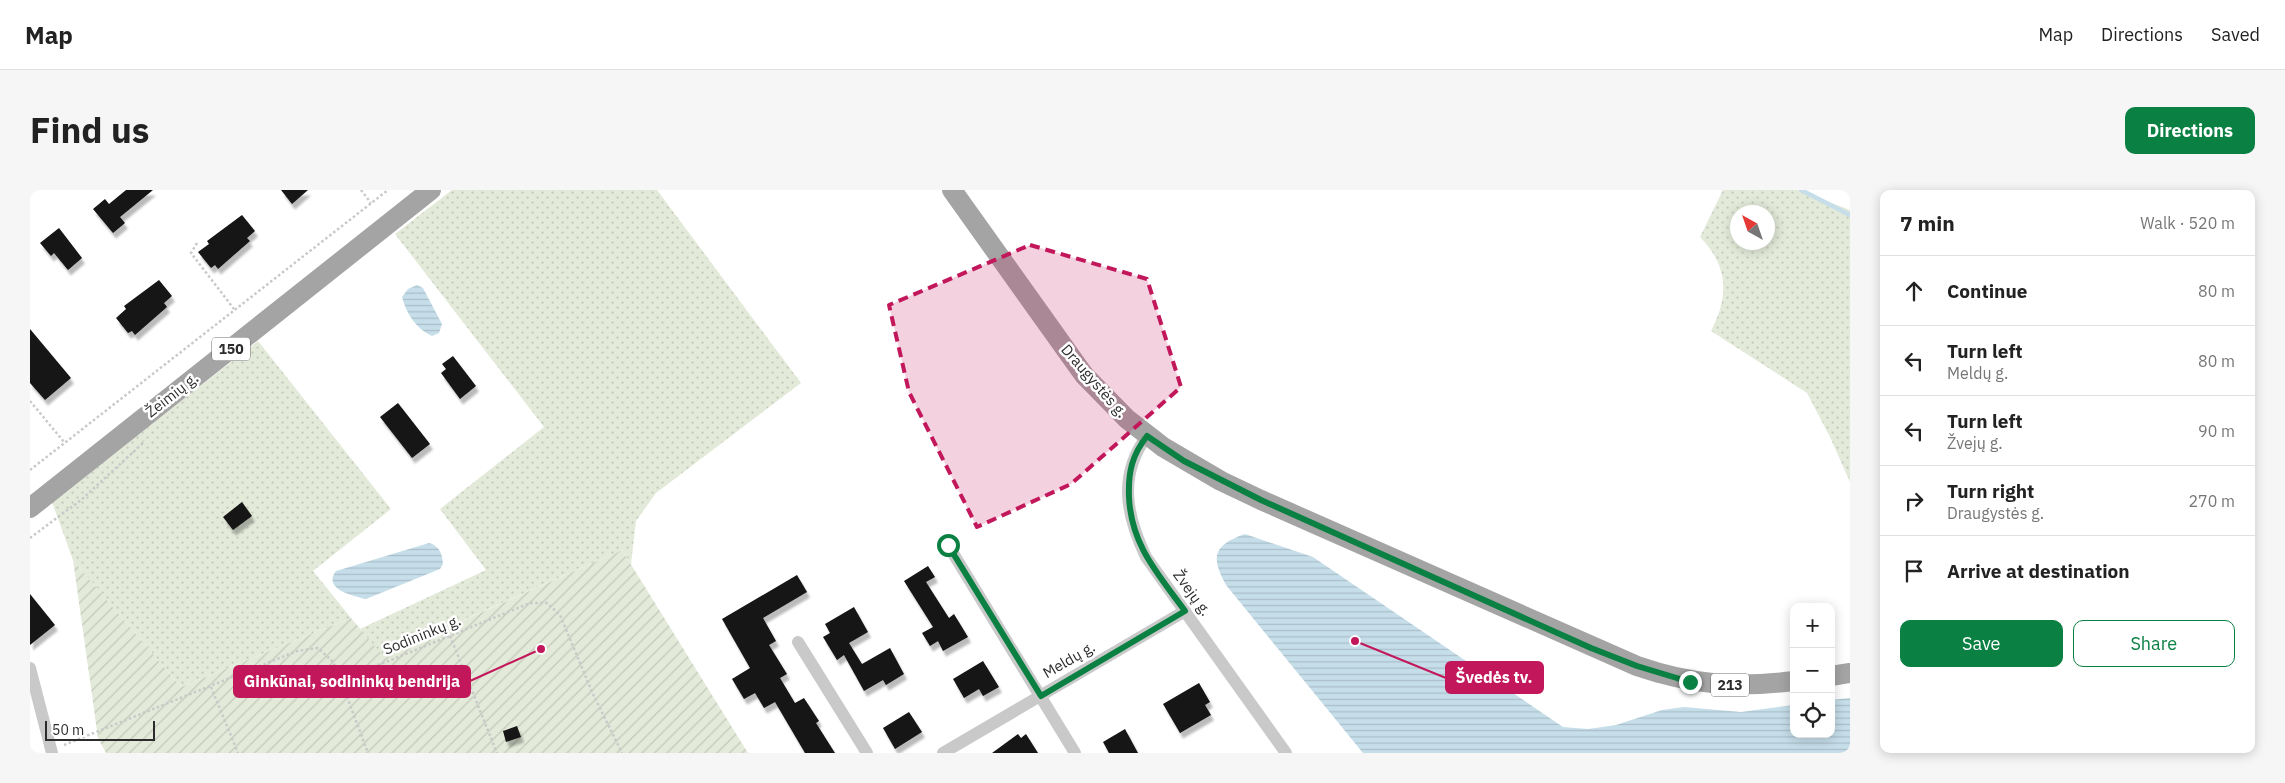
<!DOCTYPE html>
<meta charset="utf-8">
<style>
body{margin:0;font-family:"IBM Plex Sans",sans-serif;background:#f6f6f6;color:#222}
.controls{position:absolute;right:15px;bottom:15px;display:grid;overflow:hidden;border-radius:10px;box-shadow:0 2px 12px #0003}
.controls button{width:45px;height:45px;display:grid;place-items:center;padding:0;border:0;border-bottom:1px solid #e0e0e0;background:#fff;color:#222;font:25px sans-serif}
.compass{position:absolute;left:1700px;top:15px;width:45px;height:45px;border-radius:50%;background:#fff;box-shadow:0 2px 12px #0003;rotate:320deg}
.scale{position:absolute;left:15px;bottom:12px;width:110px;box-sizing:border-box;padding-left:5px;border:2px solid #2c2c2c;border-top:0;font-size:14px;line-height:18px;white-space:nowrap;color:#2c2c2c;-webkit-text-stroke:4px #fff;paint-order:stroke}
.stop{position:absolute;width:15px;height:15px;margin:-11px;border:4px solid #0b8043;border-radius:50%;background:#fff}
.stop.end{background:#0b8043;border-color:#fff;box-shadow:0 1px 5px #0008}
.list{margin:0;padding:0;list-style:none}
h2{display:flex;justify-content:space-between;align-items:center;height:65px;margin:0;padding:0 20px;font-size:21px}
h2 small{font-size:16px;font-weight:400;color:#767676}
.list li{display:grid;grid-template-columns:32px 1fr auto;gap:15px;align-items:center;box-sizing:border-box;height:70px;padding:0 20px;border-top:1px solid #e0e0e0}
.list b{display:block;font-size:19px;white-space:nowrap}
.list p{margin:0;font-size:16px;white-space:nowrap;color:#767676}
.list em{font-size:16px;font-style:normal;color:#767676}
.actions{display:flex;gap:10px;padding:15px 20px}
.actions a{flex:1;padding:11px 0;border:1px solid #0b8043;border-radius:10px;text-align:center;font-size:18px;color:#0b8043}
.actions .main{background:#0b8043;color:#fff}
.icon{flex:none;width:28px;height:28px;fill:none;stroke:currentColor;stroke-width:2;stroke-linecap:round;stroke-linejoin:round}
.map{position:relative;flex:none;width:1820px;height:563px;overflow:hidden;border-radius:10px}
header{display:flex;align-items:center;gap:30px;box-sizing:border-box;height:70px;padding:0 25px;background:#fff;border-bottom:1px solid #e0e0e0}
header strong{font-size:24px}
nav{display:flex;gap:28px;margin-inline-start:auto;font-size:18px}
.intro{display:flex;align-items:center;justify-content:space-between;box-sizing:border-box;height:120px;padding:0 30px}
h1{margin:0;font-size:35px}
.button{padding:12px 22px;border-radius:10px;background:#0b8043;color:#fff;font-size:18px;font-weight:700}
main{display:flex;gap:30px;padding:0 30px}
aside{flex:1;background:#fff;border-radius:10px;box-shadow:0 2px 12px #0003}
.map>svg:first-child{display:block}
</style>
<header>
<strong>Map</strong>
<nav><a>Map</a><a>Directions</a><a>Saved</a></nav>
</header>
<div class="intro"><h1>Find us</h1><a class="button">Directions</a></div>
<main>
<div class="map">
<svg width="1820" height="563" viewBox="0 0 1820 563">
<defs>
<pattern id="grass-dots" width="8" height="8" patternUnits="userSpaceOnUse" patternTransform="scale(1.25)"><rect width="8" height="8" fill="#e3ead9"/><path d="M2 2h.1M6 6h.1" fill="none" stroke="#c3c9ba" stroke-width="1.8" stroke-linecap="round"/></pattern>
<pattern id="garden-furrows" width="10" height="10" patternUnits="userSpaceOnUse" patternTransform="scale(1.25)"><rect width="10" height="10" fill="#e3ead9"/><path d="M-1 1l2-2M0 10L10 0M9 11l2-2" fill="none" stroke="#c3c9ba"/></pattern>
<pattern id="water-rules" width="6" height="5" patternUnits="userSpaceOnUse" patternTransform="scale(1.25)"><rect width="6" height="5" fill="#c6deea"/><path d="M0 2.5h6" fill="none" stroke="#aabfc9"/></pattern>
<filter id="shadow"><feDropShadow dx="3" dy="5.5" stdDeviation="1" flood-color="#0004"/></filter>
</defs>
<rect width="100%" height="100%" fill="#fff"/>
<g fill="url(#grass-dots)" fill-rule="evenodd">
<path d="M 422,0 L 627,0 L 771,193 L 626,303 L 606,331 L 601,374 L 592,360 L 352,466 L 330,439 L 456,380 L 410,319 L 514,237 L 365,44 Z"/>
<path d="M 1693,0 L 1767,0 L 1820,20 L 1820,292 L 1800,247 L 1777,203 L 1681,141 C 1699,106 1699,77 1670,47 ZM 1708,22 L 1738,22 L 1738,52 L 1708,52 Z"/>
<path d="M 228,151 L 361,319 L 283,381 L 321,428 L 151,497 L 43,370 L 22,312 Z"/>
</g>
<path fill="url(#garden-furrows)" d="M 592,360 L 718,563 L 76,563 L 68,548 L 43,370 L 151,497 L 321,428 L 353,466 Z"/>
<g fill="url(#water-rules)">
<path d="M 387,95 L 393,98 L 412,134 L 409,143 L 402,146 C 386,139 376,123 372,107 L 378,99 Z"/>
<path d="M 1215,344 L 1283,367 L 1533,537 L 1558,539 L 1586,535 L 1632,520 L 1654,517 L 1711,522 L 1764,515 L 1764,544 L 1801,544 L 1801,510 L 1820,508 L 1820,563 L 1333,563 L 1196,395 C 1180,366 1184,355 1215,344 Z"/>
<path d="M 399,353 C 410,356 412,364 413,374 L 410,379 L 336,409 C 323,406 292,399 306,381 Z"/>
</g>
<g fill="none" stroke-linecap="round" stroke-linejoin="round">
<path stroke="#c6deea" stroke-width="4.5" d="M 1771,0 L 1820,25"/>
</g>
<g fill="#131313" filter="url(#shadow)">
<path d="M 96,0 L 123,0 L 90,27 L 95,33 L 83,43 L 63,19 L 75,9 L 79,14 Z"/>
<path d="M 251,0 L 278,0 L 262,14 Z"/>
<path d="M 212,25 L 225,41 L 217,48 L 220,51 L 188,79 L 185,75 L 181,78 L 168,62 L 179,54 L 177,51 Z"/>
<path d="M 29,38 L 52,68 L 38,80 L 24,63 L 21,66 L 10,53 Z"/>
<path d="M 129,90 L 142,106 L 134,113 L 137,117 L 105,145 L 102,141 L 98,143 L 86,128 L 96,119 L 94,116 Z"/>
<path d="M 0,139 L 41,188 L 15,210 L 0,193 Z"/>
<path d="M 423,166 L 446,196 L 430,209 L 411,183 L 416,179 L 412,174 Z"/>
<path d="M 368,213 L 400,254 L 382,268 L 350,227 Z"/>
<path d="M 212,312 L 222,326 L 203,340 L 193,327 Z"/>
<path d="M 898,376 L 905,387 L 896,392 L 919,428 L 924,424 L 938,447 L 913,461 L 908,451 L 900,456 L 892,443 L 903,437 L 874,391 Z"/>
<path d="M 767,385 L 777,402 L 733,428 L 746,451 L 739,455 L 757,484 L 750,488 L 765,513 L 774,508 L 789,531 L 786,533 L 805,563 L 775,563 L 745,512 L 734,518 L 725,503 L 714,509 L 702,489 L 720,478 L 692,429 Z"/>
<path d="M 0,404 L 25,435 L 0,455 Z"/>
<path d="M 824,417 L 838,442 L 819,453 L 832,474 L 860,458 L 874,484 L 856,495 L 853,490 L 834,501 L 814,465 L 807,470 L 793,447 L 800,443 L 795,434 Z"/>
<path d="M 953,471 L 969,497 L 953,506 L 949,499 L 934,508 L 923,489 Z"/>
<path d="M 1169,493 L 1180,512 L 1175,515 L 1181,525 L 1150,543 L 1133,514 Z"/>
<path d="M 879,522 L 892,542 L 865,559 L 853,538 Z"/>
<path d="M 487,536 L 491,547 L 476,552 L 473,541 Z"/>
<path d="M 1095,539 L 1108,563 L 1079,563 L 1073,552 Z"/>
<path d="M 988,544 L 991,548 L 996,544 L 1008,563 L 962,563 Z"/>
</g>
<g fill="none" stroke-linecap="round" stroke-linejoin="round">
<g stroke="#c9c9c9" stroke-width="2.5" stroke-dasharray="2.5 2.5" stroke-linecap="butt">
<path d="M 331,0 L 341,13"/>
<path d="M 167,53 L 161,63 L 204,119"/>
<path d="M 0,211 L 34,252"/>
<path d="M 0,280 L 358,0"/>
<path d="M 0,348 L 51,310 L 112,254 L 113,250"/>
<path d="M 420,446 L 467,563"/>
<path d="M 310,488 L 338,563"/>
<path d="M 181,497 L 208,563"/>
<path d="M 34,555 L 267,461 L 288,458 L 303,472 L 310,488 L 356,472 L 500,413 L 517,413 L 530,425 L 562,502 L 592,563"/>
</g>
<g stroke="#c9c9c9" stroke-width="12">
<path d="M 1117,246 C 1088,285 1096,325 1116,367 L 1256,563"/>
<path d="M 918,355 L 1045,563"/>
<path d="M 768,452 L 837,563"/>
<path d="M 0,478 L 22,563"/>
<path d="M 913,563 L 1155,421"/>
</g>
<g stroke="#a4a4a4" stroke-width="20">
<path d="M 922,0 L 1054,185 L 1097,229 L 1133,257 L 1191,291 L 1231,310 L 1607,476 C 1662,495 1706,498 1764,491"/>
<path d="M 0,318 L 401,0"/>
<path d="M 1801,486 L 1820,483"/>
</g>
</g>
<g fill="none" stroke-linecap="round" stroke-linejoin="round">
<path stroke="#0b8043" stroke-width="6" d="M 918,355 L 1011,506 L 1155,421 C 1128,384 1101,355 1099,307 C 1098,282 1102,265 1117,246 L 1154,271 L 1231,310 L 1561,458 L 1607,476 L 1660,492"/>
</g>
<path fill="#c2185b" fill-opacity="0.2" stroke="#c2185b" stroke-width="4" stroke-dasharray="10 6" stroke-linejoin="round" d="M 1000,55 L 1117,89 L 1151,197 L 1041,294 L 947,337 L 879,202 L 859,115 Z"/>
<g text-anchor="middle" stroke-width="5" stroke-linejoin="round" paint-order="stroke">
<g fill="#fff" stroke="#6b6b6b" stroke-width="1">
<rect x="182" y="147.5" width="38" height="23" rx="4"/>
<rect x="1681" y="483.5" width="38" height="23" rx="4"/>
</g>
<g font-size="14" font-weight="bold" fill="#2c2c2c">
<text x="201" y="164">150</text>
<text x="1700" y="500">213</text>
</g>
<g font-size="15" fill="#2c2c2c" stroke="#fff">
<text transform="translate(1064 191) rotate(49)" y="5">Draugystės g.</text>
<text transform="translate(142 205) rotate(-38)" y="5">Žeimių g.</text>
<text transform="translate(1162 403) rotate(54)" y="5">Žvejų g.</text>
<text transform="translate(392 445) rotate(-22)" y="5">Sodininkų g.</text>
<text transform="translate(1039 470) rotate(-30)" y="5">Meldų g.</text>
</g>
</g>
<path fill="none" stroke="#c2185b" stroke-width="2" d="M1325 451L1416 488M511 459L440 491"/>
<g fill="#c2185b" stroke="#fff" stroke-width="2">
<circle cx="1325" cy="451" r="5"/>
<circle cx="511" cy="459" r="5"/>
</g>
<g fill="#c2185b" stroke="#c2185b" stroke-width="2">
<rect x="1416" y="472" width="97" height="31" rx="5"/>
<rect x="204" y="476" width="236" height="31" rx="5"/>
</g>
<g font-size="16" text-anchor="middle" font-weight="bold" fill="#fff">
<text x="1464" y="493">Švedės tv.</text>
<text x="322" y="497">Ginkūnai, sodininkų bendrija</text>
</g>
</svg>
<div class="controls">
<button>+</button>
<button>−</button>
<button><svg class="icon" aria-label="locate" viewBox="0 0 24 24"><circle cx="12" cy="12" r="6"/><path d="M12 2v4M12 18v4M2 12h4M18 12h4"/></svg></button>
</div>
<svg class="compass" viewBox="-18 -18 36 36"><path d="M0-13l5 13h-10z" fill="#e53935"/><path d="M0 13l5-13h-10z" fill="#767676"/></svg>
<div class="scale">50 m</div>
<div class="stop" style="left:918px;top:355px"></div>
<div class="stop end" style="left:1660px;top:492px"></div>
</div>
<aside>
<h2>7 min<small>Walk · 520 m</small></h2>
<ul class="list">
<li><svg class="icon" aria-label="ahead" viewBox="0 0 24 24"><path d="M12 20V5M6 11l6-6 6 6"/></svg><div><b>Continue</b></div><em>80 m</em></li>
<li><svg class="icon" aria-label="left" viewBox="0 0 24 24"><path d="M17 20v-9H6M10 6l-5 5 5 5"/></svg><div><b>Turn left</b><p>Meldų g.</p></div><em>80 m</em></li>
<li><svg class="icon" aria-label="left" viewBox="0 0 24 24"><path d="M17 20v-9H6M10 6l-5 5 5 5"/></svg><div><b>Turn left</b><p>Žvejų g.</p></div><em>90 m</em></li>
<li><svg class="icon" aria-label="right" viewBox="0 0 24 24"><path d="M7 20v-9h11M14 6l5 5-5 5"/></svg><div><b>Turn right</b><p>Draugystės g.</p></div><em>270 m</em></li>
<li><svg class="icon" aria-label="arrive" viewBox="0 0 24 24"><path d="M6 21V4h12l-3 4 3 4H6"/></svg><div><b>Arrive at destination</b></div></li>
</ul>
<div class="actions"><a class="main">Save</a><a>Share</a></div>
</aside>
</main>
